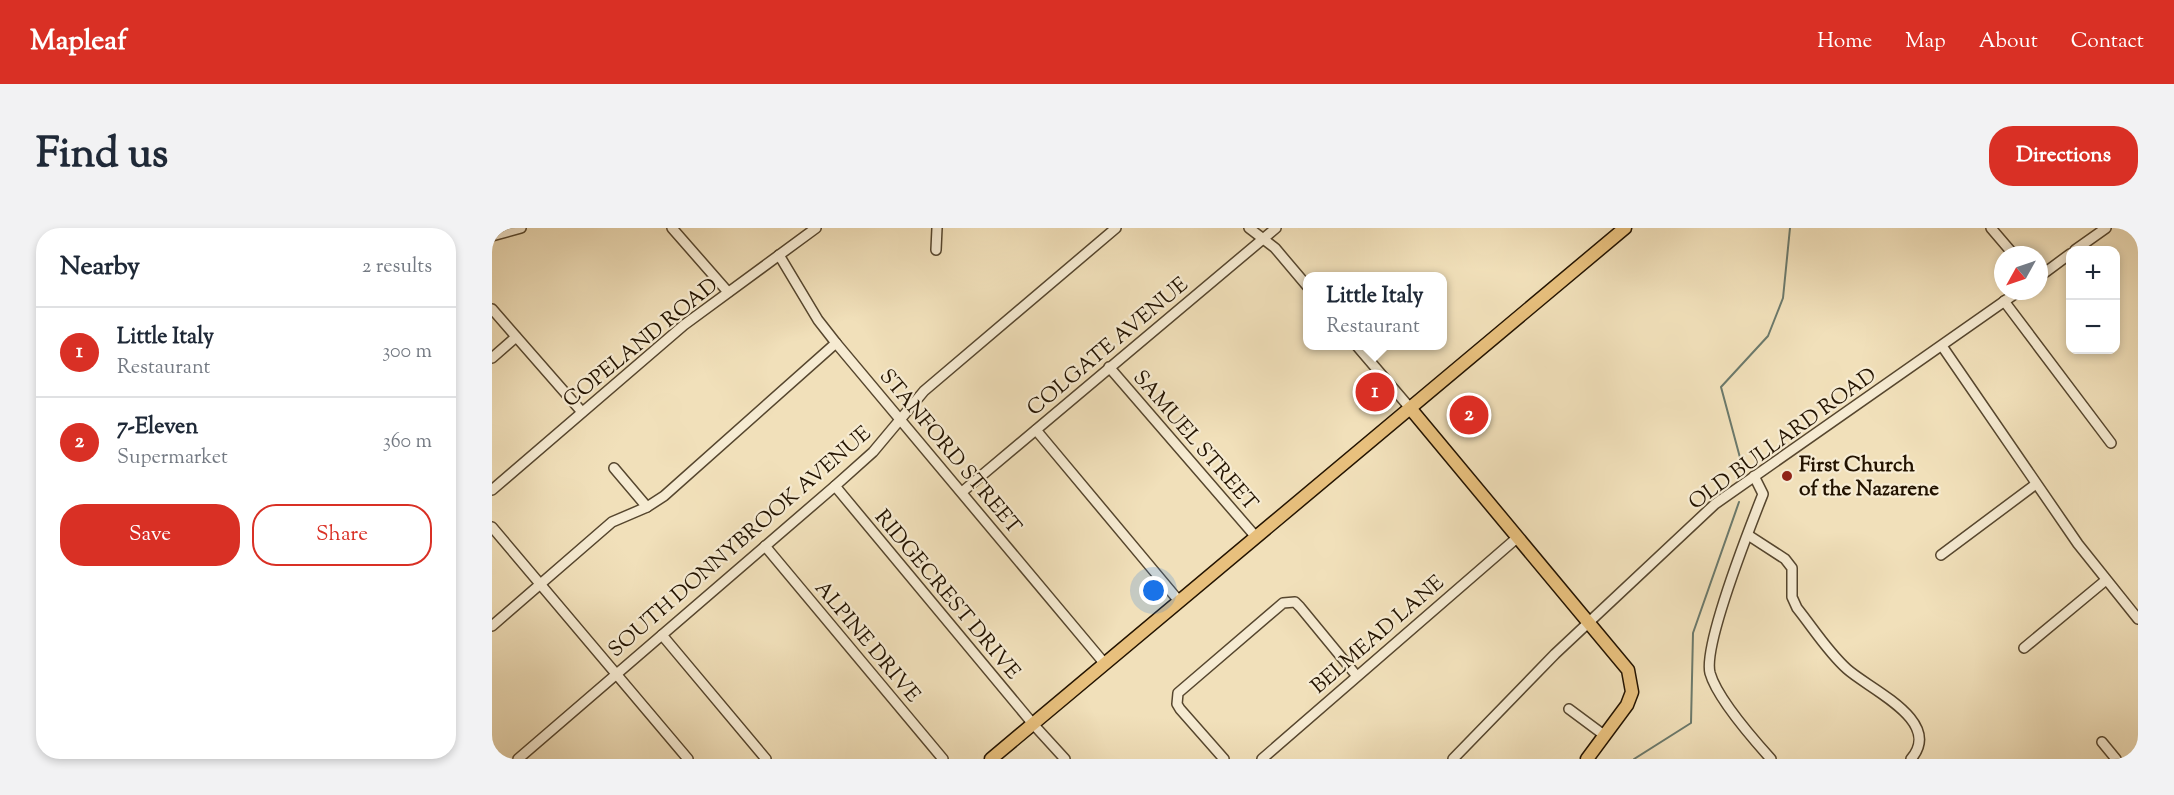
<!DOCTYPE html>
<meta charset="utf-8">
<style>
body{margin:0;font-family:"Sorts Mill Goudy",serif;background:#f2f2f3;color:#1f2937}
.controls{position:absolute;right:18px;top:18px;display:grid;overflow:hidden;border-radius:12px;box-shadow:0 3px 9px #0003}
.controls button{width:54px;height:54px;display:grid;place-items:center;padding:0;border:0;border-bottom:2px solid #e0e1e3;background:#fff;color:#1f2937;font:30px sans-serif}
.compass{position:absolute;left:1502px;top:18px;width:54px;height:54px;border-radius:50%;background:#fff;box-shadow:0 3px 9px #0003;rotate:230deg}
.you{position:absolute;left:662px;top:363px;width:21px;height:21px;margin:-15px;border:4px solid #fff;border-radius:50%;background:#1a73e8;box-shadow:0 0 0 9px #1a73e833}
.badge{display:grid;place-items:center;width:39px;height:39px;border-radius:50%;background:#d93025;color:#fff;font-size:20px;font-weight:700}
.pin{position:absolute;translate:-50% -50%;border:3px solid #fff;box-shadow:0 2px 6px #0006}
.popup{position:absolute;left:811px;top:44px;width:144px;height:78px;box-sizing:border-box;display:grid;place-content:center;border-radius:12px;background:#fff;filter:drop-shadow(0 2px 4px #0005);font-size:20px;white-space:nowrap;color:#747a83}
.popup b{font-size:22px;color:#1f2937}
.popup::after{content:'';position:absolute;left:50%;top:100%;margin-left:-12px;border:12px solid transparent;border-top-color:#fff}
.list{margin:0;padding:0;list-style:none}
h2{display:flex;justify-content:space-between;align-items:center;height:78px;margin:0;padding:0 24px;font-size:26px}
h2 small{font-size:20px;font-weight:400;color:#747a83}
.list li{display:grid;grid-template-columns:39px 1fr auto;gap:18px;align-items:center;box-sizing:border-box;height:90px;padding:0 24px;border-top:2px solid #e0e1e3}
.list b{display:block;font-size:22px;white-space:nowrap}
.list p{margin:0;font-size:20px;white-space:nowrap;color:#747a83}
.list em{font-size:20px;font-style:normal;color:#747a83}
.actions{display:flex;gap:12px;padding:18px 24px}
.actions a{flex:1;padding:14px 0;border:2px solid #d93025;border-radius:24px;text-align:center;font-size:21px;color:#d93025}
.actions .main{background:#d93025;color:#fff}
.map{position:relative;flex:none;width:1646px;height:531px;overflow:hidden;border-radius:24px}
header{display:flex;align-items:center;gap:36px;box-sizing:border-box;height:84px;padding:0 30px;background:#d93025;color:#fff}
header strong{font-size:28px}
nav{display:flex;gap:33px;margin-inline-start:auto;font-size:21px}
.intro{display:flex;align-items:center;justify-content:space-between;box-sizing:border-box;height:144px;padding:0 36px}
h1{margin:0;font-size:42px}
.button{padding:15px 27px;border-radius:24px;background:#d93025;color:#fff;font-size:21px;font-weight:700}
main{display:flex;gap:36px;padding:0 36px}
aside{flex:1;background:#fff;border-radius:24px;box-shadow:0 3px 9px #0003}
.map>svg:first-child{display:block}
</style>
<header>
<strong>Mapleaf</strong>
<nav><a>Home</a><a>Map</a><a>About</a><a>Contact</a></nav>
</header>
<div class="intro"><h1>Find us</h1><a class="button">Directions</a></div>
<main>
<aside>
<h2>Nearby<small>2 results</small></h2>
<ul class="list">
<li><span class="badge">1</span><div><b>Little Italy</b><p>Restaurant</p></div><em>300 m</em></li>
<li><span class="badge">2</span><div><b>7-Eleven</b><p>Supermarket</p></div><em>360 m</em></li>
</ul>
<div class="actions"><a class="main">Save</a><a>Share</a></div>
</aside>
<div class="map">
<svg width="1646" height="531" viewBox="0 0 1646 531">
<rect width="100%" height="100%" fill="#f1e0ba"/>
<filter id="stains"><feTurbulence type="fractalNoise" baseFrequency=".00333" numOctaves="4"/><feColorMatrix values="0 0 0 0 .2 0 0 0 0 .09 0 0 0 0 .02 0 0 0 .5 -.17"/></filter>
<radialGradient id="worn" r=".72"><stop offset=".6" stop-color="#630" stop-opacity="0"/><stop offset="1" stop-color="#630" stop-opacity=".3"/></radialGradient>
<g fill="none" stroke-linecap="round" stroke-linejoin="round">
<g stroke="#6b796b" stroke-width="2">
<path d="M 1250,237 L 1229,159 L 1276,108 L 1291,70 L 1298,0"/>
<path d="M 1142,531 L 1199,495 L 1201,405 L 1247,274"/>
</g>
<g stroke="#56462e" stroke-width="12">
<g id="minor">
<path d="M 180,0 L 236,64"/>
<path d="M 757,0 L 783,20 L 816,59"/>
<path d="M 1499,0 L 1522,27"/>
<path d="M 0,8 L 29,0"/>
<path d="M 444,22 L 445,0"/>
<path d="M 1583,22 L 1614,0"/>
<path d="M 287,27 L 326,92 L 344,115 L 613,436"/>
<path d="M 1547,49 L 1578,26"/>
<path d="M 1512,73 L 1619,215"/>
<path d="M 0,81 L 90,184"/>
<path d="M 865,118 L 918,180"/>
<path d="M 1450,118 L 1586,316 L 1646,391"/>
<path d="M 0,130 L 24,109"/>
<path d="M 617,139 L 764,309"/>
<path d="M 544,202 L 687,373"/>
<path d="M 122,240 L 155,279"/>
<path d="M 1262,248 L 1271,266 C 1258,299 1211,417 1218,445 C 1225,470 1261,511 1279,531"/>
<path d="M 343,258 L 541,496 L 573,531"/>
<path d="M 0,262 L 192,97 L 324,0"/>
<path d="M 470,264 L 784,0"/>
<path d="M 0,299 L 196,531"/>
<path d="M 1256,307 L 1293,331 L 1300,340 L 1300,369 L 1305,380 C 1321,400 1336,424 1355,441 C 1377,461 1452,493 1419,531"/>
<path d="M 273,318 L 451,531"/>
<path d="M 1449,327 L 1544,256"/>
<path d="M 0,398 L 120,294 L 155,279 L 172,268 L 344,115"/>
<path d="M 170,407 L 274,531"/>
<path d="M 1532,420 L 1614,352"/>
<path d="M 1077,481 L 1112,507"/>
<path d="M 1610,514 L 1624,531"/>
<path d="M 26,531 L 343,258 L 381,224 L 432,163 L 624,0"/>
<path d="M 732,531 L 688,481 L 685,476 L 686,465 L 791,375 L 803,374 L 808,379 L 864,447"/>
<path d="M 770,531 L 1026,309"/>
<path d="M 961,531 L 1063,426 L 1223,276 L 1527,63"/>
</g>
</g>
<g stroke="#231300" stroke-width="15">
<g id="major">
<path d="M 918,180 L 1136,442 L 1140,464 L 1135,477 L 1095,531"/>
<path d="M 499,531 L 1133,0"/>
</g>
</g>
<use href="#minor" stroke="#f6ebd2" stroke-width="9"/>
<use href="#major" stroke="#e8c07d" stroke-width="12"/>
</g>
<circle fill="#8f2418" stroke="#f6ebd2" stroke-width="2" cx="1295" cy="248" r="6"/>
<g text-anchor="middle" stroke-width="4.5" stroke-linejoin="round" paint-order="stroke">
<g font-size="21" fill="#231300" stroke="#f6ebd2">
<text transform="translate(148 114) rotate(-39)" y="7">COPELAND ROAD</text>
<text transform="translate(615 118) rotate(-40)" y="7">COLGATE AVENUE</text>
<text transform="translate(1290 210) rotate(-36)" y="7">OLD BULLARD ROAD</text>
<text transform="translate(704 212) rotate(49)" y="7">SAMUEL STREET</text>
<text transform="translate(459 223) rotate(50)" y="7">STANFORD STREET</text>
<text transform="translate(247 313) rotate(-41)" y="7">SOUTH DONNYBROOK AVENUE</text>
<text transform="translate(456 366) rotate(50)" y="7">RIDGECREST DRIVE</text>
<text transform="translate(885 406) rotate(-41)" y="7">BELMEAD LANE</text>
<text transform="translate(376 413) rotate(50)" y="7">ALPINE DRIVE</text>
</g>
<g font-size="21" font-weight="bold" fill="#231300" stroke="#f6ebd2" text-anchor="start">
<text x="1307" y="243">First Church<tspan x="1307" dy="24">of the Nazarene</tspan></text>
</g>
</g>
<rect width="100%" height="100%" filter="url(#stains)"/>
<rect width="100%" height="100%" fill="url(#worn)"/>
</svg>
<div class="controls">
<button>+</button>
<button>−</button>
</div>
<svg class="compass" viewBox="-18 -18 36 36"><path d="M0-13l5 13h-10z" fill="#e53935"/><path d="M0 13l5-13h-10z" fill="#747a83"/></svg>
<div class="you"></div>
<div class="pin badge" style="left:883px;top:164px">1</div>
<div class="popup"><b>Little Italy</b>Restaurant</div>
<div class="pin badge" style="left:977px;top:187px">2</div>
</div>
</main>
